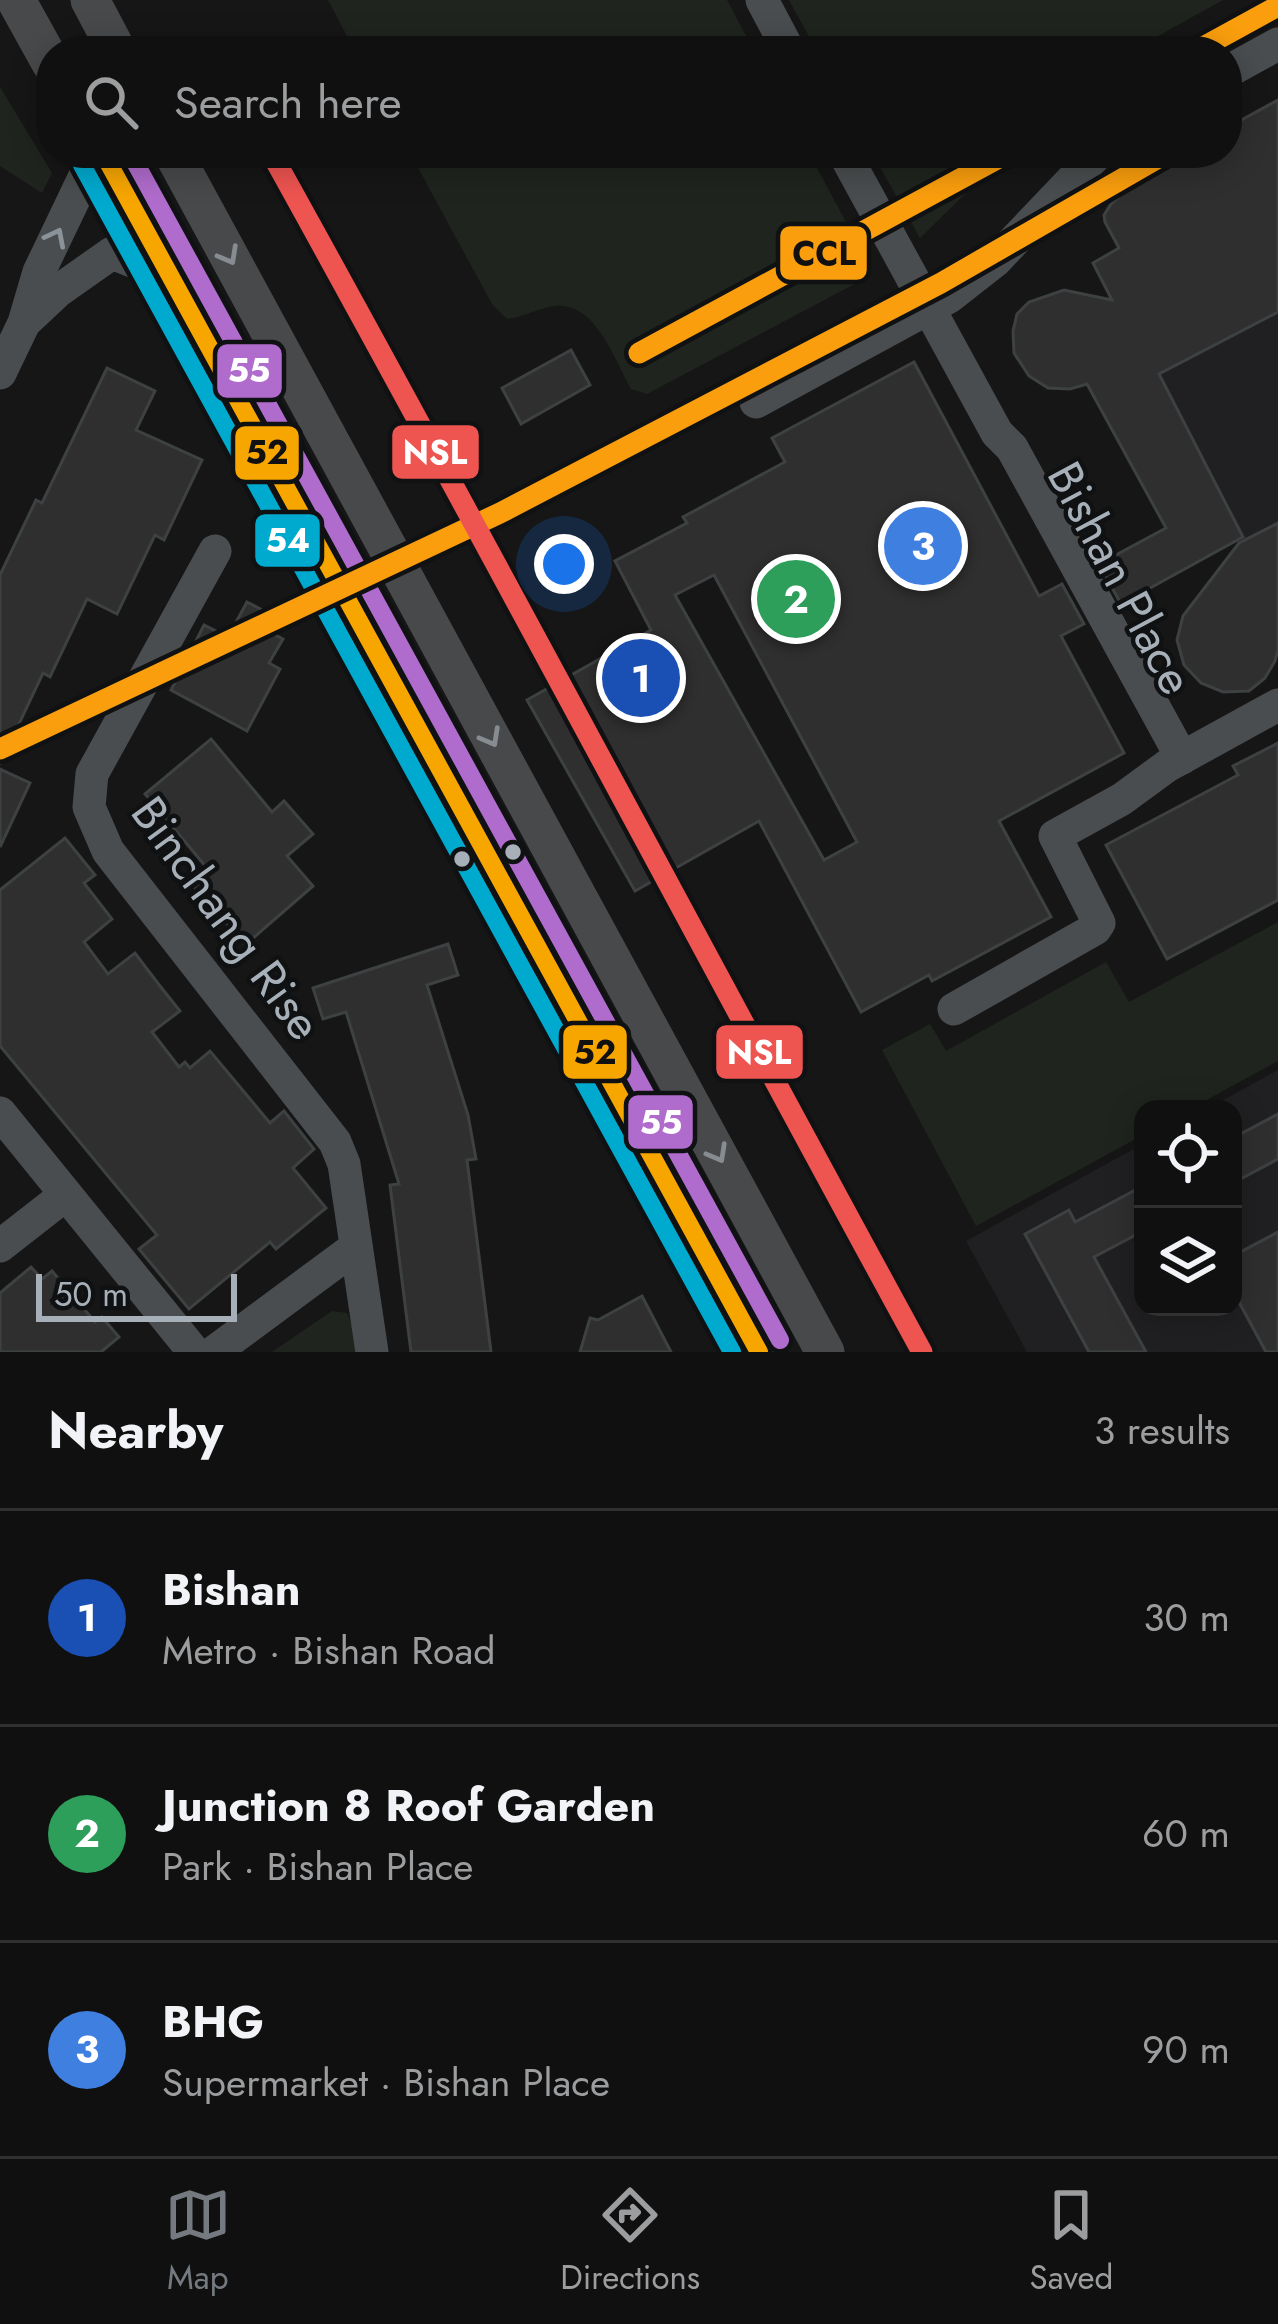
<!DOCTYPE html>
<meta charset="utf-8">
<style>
body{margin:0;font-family:Jost,sans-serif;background:#191919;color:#f1f3f6}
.controls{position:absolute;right:36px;bottom:36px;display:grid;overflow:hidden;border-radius:24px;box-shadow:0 6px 30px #0003}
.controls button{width:108px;height:108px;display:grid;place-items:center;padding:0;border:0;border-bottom:3px solid #303030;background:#101010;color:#f1f3f6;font:60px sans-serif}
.scale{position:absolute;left:36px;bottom:30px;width:201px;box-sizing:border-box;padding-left:12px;border:6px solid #a7b0b8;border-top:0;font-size:33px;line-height:42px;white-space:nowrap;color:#a7b0b8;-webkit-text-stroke:9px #101112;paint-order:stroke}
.you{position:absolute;left:564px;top:564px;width:42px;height:42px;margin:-30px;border:9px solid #fff;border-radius:50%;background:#1a73e8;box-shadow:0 0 0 18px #1a73e833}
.badge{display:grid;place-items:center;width:78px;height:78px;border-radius:50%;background:#747a7f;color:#fff;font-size:39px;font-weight:700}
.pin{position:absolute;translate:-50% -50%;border:6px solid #fff;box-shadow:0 3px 12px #0006}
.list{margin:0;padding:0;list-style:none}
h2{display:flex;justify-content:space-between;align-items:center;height:156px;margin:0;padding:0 48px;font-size:51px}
h2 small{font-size:39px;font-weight:400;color:#9c9d9f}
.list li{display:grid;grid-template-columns:78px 1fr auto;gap:36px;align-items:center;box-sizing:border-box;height:216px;padding:0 48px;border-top:3px solid #303030}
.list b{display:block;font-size:45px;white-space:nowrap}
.list p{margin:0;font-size:39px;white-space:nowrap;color:#9c9d9f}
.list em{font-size:39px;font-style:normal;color:#9c9d9f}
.icon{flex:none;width:66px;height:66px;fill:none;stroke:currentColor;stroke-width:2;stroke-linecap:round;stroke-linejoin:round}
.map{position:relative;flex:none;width:1278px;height:1352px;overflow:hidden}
.search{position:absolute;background:#101010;box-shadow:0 6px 30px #0003;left:36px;right:36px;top:36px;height:132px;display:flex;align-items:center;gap:30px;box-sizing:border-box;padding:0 42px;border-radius:48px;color:#9c9d9f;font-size:45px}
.sheet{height:804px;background:#101010}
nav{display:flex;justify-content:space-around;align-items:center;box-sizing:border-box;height:168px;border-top:3px solid #303030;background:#101010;font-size:33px;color:#9c9d9f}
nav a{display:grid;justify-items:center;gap:6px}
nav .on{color:#747a7f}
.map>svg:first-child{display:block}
</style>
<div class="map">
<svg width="1278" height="1352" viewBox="0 0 1278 1352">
<rect width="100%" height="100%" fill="#161616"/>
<g fill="#202022">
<path d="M 1278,256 L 1278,578 L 1252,570 L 1143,371 Z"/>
<path d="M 1278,1070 L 1278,1352 L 1027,1352 L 966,1241 L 1143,1144 L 1143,1307 L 1233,1307 L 1233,1109 L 1207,1109 Z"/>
</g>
<g fill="#1f251e">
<path d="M 328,0 L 727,0 L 754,51 L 355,51 Z"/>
<path d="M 789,0 L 1223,0 L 1131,51 L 817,51 Z"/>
<path d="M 0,87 L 52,173 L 42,193 L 0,166 Z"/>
<path d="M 410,153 L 809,153 L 869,265 L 866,278 L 647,394 L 631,389 C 615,360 595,301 555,306 C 539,308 524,317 507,319 L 492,304 Z"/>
<path d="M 872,153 L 1007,153 L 920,238 Z"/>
<path d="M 1278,922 L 1278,1061 L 1190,1109 L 1143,1109 L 1143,1135 L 976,1226 L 882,1050 L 930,1024 L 946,1051 L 1106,962 L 1129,1002 Z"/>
<path d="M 332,1311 L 347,1313 L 356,1335 L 358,1352 L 272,1352 Z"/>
</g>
<g fill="#2f2f30" stroke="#3e4142" stroke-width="3" fill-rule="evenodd">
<path d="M 1278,100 L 1278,312 L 1159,374 L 1243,537 L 1121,604 L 1099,564 L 1166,528 L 1087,384 L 1070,389 L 1048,388 L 1029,376 L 1014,353 L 1013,331 L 1017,314 L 1029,302 L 1064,290 L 1112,300 L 1093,263 L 1119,248 L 1105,222 L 1104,215 L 1111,204 L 1147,171 L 1181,153 L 1227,153 L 1227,128 Z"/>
<path d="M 571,350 L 590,385 L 521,424 L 502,388 Z"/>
<path d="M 914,362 L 1039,596 L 1062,584 L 1084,624 L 1061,636 L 1124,753 L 999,821 L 1051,917 L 932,981 L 929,975 L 861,1012 L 759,821 L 635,891 L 527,700 L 651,630 L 615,561 L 687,523 L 683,517 L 785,462 L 772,438 ZM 714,575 L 857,842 L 824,860 L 675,595 Z"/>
<path d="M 107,368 L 155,391 L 136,430 L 202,460 L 164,540 L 155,535 L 117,614 L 87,599 L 50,677 L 43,673 L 0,764 L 0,575 L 36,500 L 42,503 Z"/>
<path d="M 1278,523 L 1278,650 L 1275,661 L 1265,678 L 1249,691 L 1223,692 L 1201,683 L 1184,665 L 1177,640 L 1183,616 L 1239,543 Z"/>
<path d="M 247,602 L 274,616 L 266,630 L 283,639 L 269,663 L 280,669 L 247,731 L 171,690 L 204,625 L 228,637 Z"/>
<path d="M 211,739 L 272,812 L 284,801 L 313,834 L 287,856 L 313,886 L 245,945 L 190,882 L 207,868 L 145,794 Z"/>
<path d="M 1278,743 L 1278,900 L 1167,959 L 1106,845 L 1238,775 L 1233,766 Z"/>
<path d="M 0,769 L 30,783 L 0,847 Z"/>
<path d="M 65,838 L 95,875 L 84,883 L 112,919 L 84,942 L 108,974 L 135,953 L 160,986 L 180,1011 L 152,1032 L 179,1067 L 185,1062 L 190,1068 L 210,1051 L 270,1123 L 284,1111 L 314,1149 L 293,1168 L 326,1208 L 276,1249 L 270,1242 L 189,1309 L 139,1249 L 157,1235 L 0,1046 L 0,890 Z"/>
<path d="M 448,944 L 458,975 L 427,985 L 468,1115 L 476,1159 L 467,1160 L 491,1352 L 411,1352 L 390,1185 L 399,1184 L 346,1012 L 323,1019 L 313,988 Z"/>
<path d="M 1278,1114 L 1278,1159 L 1233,1183 L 1233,1138 Z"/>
<path d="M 1143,1186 L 1143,1231 L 1094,1257 L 1146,1352 L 1089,1352 L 1025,1234 L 1069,1210 L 1075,1222 Z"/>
<path d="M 1278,1232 L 1278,1352 L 1266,1352 L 1233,1291 L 1233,1256 Z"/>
<path d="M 31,1267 L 42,1279 L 52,1271 L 95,1322 L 102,1317 L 119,1337 L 101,1352 L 0,1352 L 0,1293 Z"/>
<path d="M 642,1296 L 671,1352 L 580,1352 L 590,1318 L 598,1320 Z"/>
</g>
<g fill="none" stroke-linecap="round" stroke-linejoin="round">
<g stroke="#4a4d4f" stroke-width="33">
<path d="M 762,0 L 789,51"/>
<path d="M 1227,72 L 1278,44"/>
<path d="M 844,153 L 997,433 L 1012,448 L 1182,758"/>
<path d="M 25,322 L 58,291 L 112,253 L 172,277"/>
<path d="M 0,373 L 24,323 L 39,272 L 96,153"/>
<path d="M 756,402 L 949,297 L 995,261 L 1098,153"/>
<path d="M 215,551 L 92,774 L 89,807 L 108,851 L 335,1142 L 344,1164 L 372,1352"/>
<path d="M 954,1009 L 1095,929 L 1099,923 L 1055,836 L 1122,799 L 1167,766 L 1278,705"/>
<path d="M 0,1113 L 194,1352"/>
<path d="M 0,1246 L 64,1196"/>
<path d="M 214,1352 L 356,1247"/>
</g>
<g stroke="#48494b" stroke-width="39">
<path d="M 16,0 L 51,63"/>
<path d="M 90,0 L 117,51"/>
<path d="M 103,153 L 759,1352"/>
<path d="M 173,153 L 825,1352"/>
</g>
<g stroke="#101112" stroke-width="27">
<path id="bus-1" d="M 103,153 L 759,1352"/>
</g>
<g stroke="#101112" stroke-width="27">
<path id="bus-2" d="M 82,165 L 732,1352"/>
</g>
<g stroke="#101112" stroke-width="27">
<path id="bus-3" d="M 130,153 L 780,1340"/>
</g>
<use href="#bus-1" stroke="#f7a600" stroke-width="18"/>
<use href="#bus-2" stroke="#00a9ce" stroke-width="18"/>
<use href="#bus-3" stroke="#b06ccc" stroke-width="18"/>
<g stroke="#101112" stroke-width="30">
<g id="metro-1">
<path d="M 1196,51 L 1278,6"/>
<path d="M 639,353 L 1008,153"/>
<path d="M 0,749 L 500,513 L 941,283 L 1167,153"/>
</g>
</g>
<g stroke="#101112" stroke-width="30">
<path id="metro-2" d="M 271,153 C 492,551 704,953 922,1352"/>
</g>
<use href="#metro-1" stroke="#fa9e0d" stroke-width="21"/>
<use href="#metro-2" stroke="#ee5450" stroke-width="21"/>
</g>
<defs><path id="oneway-chevron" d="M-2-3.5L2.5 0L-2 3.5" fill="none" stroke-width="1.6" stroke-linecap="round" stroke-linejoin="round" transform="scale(3)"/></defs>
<use stroke="#8b9298" href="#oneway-chevron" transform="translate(56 237) rotate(-63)"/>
<g stroke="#868c92">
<use href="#oneway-chevron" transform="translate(229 256) rotate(61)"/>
<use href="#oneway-chevron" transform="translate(491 738) rotate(61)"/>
<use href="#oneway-chevron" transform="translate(718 1154) rotate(61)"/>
</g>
<g fill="#a7b0b8" stroke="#101112" stroke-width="4.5">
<circle cx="513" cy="852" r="10"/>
<circle cx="462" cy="859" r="10"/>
</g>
<g text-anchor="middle" stroke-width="9" stroke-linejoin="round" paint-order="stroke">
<g font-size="48" fill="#a7b0b8" stroke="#101112">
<text transform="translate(1121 578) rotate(62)" y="17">Bishan Place</text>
<text transform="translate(227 918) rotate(54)" y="17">Binchang Rise</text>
</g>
</g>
<g stroke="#101112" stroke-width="4.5">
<rect x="778" y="224" width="91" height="58" rx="12" fill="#fa9e0d"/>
<rect x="215" y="342" width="69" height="58" rx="12" fill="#b06ccc"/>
<rect x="390" y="423" width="91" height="58" rx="12" fill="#ee5450"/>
<rect x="233" y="424" width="68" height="58" rx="12" fill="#f7a600"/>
<rect x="253" y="512" width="69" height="57" rx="12" fill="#00a9ce"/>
<rect x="714" y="1023" width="91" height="58" rx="12" fill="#ee5450"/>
<rect x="561" y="1023" width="68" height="58" rx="12" fill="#f7a600"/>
<rect x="626" y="1093" width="69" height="58" rx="12" fill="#b06ccc"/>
</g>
<g font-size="33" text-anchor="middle" font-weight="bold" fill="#fff">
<text x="249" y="382">55</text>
<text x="435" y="464">NSL</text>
<text x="288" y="552">54</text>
<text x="759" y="1064">NSL</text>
<text x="661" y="1134">55</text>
</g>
<g font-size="33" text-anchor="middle" font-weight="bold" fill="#111">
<text x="824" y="265">CCL</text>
<text x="267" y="464">52</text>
<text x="595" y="1064">52</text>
</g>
</svg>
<div class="controls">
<button><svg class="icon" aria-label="locate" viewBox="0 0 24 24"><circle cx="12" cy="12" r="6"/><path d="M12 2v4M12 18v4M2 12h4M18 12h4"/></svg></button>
<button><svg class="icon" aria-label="layers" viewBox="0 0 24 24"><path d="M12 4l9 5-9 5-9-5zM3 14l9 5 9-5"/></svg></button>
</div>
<div class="scale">50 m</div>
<div class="you"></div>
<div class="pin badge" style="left:641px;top:678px;background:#1a4fb4">1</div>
<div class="pin badge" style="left:796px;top:599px;background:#2e9e5b">2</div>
<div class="pin badge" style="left:923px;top:546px;background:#3f7fe0">3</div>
<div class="search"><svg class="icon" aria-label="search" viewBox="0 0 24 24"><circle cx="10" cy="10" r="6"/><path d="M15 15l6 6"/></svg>Search here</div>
</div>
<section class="sheet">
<h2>Nearby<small>3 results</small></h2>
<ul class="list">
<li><span class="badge" style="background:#1a4fb4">1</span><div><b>Bishan</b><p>Metro · Bishan Road</p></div><em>30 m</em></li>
<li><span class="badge" style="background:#2e9e5b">2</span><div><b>Junction 8 Roof Garden</b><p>Park · Bishan Place</p></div><em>60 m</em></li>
<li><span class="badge" style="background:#3f7fe0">3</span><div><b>BHG</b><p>Supermarket · Bishan Place</p></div><em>90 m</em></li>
</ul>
</section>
<nav>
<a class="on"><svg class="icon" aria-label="map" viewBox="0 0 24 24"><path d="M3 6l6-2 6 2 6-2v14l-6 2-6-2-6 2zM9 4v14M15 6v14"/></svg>Map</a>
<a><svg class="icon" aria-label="directions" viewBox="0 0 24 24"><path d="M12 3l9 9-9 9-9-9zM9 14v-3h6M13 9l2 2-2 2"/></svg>Directions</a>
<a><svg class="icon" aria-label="saved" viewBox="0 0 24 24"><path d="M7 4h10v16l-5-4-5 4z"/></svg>Saved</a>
</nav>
